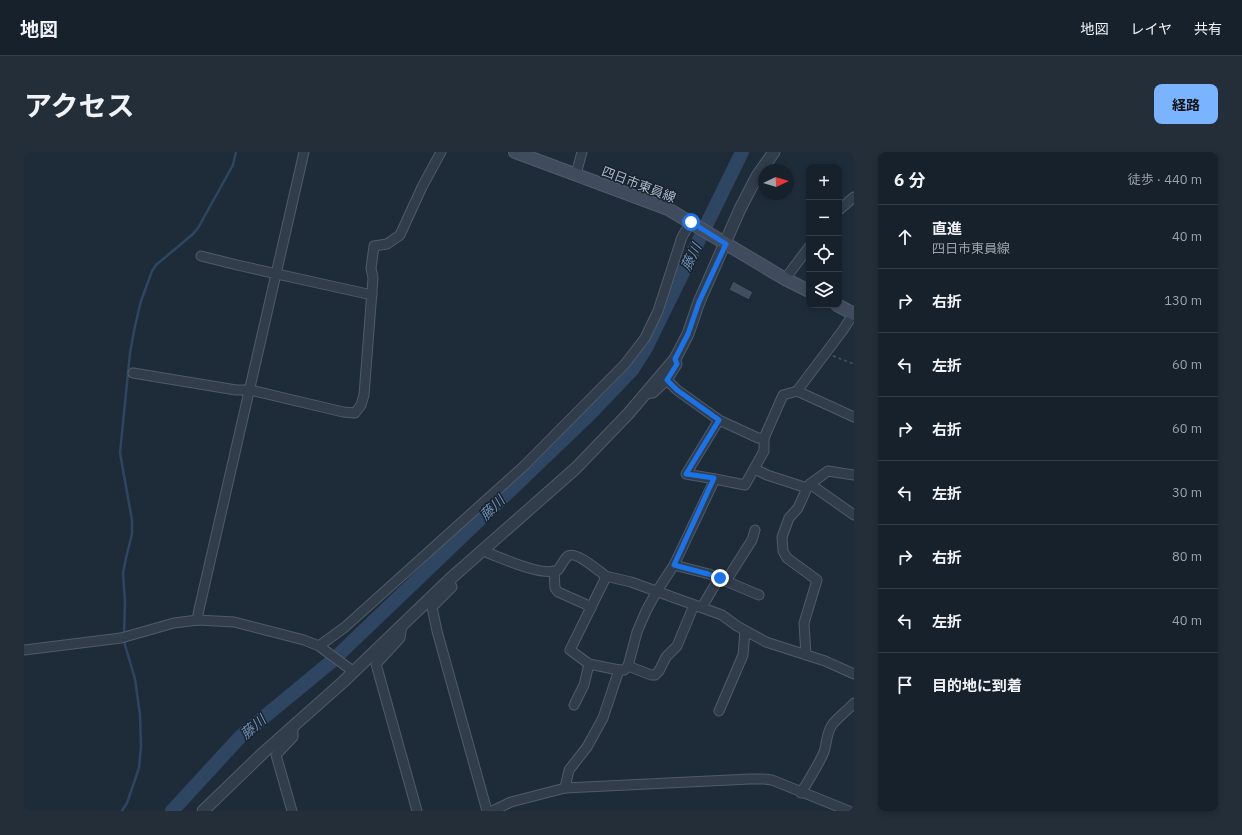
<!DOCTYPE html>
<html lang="ja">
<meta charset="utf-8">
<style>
body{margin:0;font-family:"IBM Plex Sans","Noto Sans JP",sans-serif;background:#232e38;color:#f1f3f6}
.controls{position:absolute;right:12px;top:12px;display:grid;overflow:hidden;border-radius:8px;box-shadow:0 2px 6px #0003}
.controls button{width:36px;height:36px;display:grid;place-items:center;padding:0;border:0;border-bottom:1px solid #353e48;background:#16212c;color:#f1f3f6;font:20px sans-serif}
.compass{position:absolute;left:734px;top:12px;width:36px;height:36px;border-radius:50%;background:#16212c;box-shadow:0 2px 6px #0003;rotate:86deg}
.stop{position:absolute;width:12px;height:12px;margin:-9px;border:3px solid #1a73e8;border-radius:50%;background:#fff}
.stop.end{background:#1a73e8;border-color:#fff;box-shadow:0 1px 4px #0008}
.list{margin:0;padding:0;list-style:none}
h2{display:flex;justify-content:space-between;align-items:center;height:52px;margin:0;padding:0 16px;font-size:17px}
h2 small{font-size:13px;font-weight:400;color:#9ea3a9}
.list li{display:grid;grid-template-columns:26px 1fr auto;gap:12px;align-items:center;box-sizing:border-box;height:64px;padding:0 16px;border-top:1px solid #353e48}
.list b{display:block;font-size:15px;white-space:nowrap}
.list p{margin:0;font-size:13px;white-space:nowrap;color:#9ea3a9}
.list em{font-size:13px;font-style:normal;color:#9ea3a9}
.icon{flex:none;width:22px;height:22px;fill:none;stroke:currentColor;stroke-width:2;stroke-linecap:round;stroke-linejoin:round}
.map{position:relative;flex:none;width:830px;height:659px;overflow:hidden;border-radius:8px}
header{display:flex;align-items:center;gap:24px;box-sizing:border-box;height:56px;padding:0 20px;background:#16212c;border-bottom:1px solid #353e48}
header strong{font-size:19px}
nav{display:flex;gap:22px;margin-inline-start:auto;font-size:14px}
.intro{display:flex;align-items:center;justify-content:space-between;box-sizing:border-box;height:96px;padding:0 24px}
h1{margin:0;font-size:28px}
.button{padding:10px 18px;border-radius:8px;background:#7ab3ff;color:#111;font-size:14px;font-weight:700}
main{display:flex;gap:24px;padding:0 24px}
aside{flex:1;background:#16212c;border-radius:8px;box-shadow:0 2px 6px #0003}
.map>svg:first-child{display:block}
</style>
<header>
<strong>地図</strong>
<nav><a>地図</a><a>レイヤ</a><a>共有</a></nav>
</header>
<div class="intro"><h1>アクセス</h1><a class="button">経路</a></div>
<main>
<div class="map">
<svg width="830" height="659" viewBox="0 0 830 659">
<rect width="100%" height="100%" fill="#1e2c3a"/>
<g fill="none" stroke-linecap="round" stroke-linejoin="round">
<g stroke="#2e4661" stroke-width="2.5">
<path d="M 100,482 L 101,450 L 99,421 L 102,406 L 108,382 L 108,368 L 96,301 L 106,201 L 111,174 L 117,149 L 128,119 L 132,113 L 169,82 L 174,76 L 209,13 L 212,0"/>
<path d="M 98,659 L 103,651 L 115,616 L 117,595 L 116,563 L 111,527 L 101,493 L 101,487"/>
</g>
<path stroke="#2e4661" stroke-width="14" d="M 148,659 L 216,585 L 308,509 L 566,262 L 608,218 L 622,196 L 718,0"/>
</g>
<path fill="#3f4e60" stroke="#1a2431" d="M 709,129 L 729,140 L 725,148 L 705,138 Z"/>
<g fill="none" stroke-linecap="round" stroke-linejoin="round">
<g stroke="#505b68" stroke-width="11">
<g id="minor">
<path d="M 552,22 L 558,0"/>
<path d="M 815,58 L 830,45"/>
<path d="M 177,104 L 213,113 L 348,143"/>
<path d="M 761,127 L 785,95"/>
<path d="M 651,207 L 653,212 L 643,228 L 653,238 L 695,268 L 734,286 L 740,286"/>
<path d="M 109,221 L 212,238 L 226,238 L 319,260 L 331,261 L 337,253 L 340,243 L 349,126 L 347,116 L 350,94 L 363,92 L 376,83 L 398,35 L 417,0"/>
<path d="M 773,239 L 830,265"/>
<path d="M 621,242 L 629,241 L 643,228"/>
<path d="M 731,317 L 743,323 L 783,336 L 786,332 L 830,363"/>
<path d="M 691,327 L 662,322 L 695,268"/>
<path d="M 786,332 L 804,319 L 830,323"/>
<path d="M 460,398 L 464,401 C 480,407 519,425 534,418 C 537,414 540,407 544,404 C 551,399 571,416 578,421 L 581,424 L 607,430 L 698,463 L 713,474 L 742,490 L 801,509 L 830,522"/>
<path d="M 650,413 L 685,422 L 735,443"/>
<path d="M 530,419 L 531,436 L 534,440 L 561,452 L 567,456"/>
<path d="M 581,424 L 580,429 L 546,498 L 565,512 L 595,518"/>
<path d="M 425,428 L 428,435 L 408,455 L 413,479 L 463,659"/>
<path d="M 702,429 L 728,388 L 731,378"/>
<path d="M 678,455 L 695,426"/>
<path d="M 174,468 L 174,462 L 280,0"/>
<path d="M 378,473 L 376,486 L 352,512 L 393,659"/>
<path d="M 295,494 L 321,475 L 500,314 L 601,212 L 621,186 L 634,159 L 658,85 L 667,70"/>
<path d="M 0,498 L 97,486 L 150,471 L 174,468 L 210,470 L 280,488 L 295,494 L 326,517 L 329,521"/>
<path d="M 782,503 L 780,471 L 793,428 L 763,406 L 759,399 L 758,385 L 765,366 L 774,356 L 783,336"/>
<path d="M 604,514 L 627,523 L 631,523 L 635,519 L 642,505 L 653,494 L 670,453"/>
<path d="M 550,553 L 560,533 L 565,512"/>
<path d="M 695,559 L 719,503 L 721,479"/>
<path d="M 541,636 L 545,618 L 563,595 L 579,566 L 595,518 L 600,518 L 604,514 L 613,480 L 622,459 L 633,439 L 650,413 L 691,327 L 721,333 L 740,299 L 740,286 L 759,243 L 773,239 L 819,178 L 830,161"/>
<path d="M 777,641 C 785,627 794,614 800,600 C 803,591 802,582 808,573 C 814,565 823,559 830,551"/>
<path d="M 268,659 L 252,603 L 269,585 L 269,575"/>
<path d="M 468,659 L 487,650 L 541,636 L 726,627 L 740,627 L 748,628 L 825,659"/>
</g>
</g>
<g stroke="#505b68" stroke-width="13">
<path id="tertiary" d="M 179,659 L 239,601 L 319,530 L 425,428 L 552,316 L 604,262 L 651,207 L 664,182 L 675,150 L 716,57 L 733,24 L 750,0"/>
</g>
<g stroke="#505b68" stroke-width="14">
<g id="secondary">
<path d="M 491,0 L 644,57 L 761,127 L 785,139"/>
<path d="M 813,153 L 830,162"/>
</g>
</g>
<path stroke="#3e5759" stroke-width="1.5" stroke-dasharray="3 3" stroke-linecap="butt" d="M 809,204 L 830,212"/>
<use href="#minor" stroke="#323d4b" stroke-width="9"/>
<use href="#tertiary" stroke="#323d4b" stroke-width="11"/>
<use href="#secondary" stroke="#404c5e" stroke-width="12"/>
</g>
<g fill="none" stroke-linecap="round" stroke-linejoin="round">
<path stroke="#1a73e8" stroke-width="5" d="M 667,70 L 702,92 L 675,150 L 664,182 L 651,207 L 653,212 L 643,228 L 653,238 L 695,268 L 662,322 L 690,326 L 650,413 L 684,422 L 696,426"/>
</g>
<g text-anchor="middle" stroke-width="3" stroke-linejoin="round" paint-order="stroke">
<g font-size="13" fill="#acb8c7" stroke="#18222f">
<text transform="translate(615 32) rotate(21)" y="5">四日市東員線</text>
</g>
<g font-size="14" font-style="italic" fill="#7190b2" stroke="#18222f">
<text transform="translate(667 105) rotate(-64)" y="5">藤川</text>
<text transform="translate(468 356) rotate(-44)" y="5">藤川</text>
<text transform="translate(229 575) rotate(-41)" y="5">藤川</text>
</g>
</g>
</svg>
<div class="controls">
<button>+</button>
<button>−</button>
<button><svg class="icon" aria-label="locate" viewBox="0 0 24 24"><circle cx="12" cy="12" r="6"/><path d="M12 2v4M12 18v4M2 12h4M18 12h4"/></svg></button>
<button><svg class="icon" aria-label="layers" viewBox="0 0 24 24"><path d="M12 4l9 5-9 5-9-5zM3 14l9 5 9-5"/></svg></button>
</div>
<svg class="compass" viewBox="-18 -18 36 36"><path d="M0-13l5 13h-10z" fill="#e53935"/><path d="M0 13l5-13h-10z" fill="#9ea3a9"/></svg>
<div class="stop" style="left:667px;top:70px"></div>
<div class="stop end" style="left:696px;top:426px"></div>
</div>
<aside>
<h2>6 分<small>徒歩 · 440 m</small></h2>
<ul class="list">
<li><svg class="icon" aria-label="ahead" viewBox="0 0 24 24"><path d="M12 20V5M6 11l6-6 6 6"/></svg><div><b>直進</b><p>四日市東員線</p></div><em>40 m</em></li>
<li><svg class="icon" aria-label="right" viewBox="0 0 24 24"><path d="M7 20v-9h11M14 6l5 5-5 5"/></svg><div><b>右折</b></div><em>130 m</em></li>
<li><svg class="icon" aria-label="left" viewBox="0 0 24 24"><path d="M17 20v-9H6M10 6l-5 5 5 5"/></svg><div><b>左折</b></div><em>60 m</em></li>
<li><svg class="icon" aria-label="right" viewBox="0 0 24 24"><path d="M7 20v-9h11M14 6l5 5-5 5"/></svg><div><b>右折</b></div><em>60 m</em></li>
<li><svg class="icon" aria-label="left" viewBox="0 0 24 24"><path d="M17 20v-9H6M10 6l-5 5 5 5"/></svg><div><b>左折</b></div><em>30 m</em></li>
<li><svg class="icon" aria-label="right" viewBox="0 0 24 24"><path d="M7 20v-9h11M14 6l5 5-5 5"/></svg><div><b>右折</b></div><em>80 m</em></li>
<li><svg class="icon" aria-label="left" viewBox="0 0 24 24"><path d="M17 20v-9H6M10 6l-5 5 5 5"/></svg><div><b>左折</b></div><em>40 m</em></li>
<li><svg class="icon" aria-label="arrive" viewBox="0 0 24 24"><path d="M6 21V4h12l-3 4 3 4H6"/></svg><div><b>目的地に到着</b></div></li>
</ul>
</aside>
</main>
